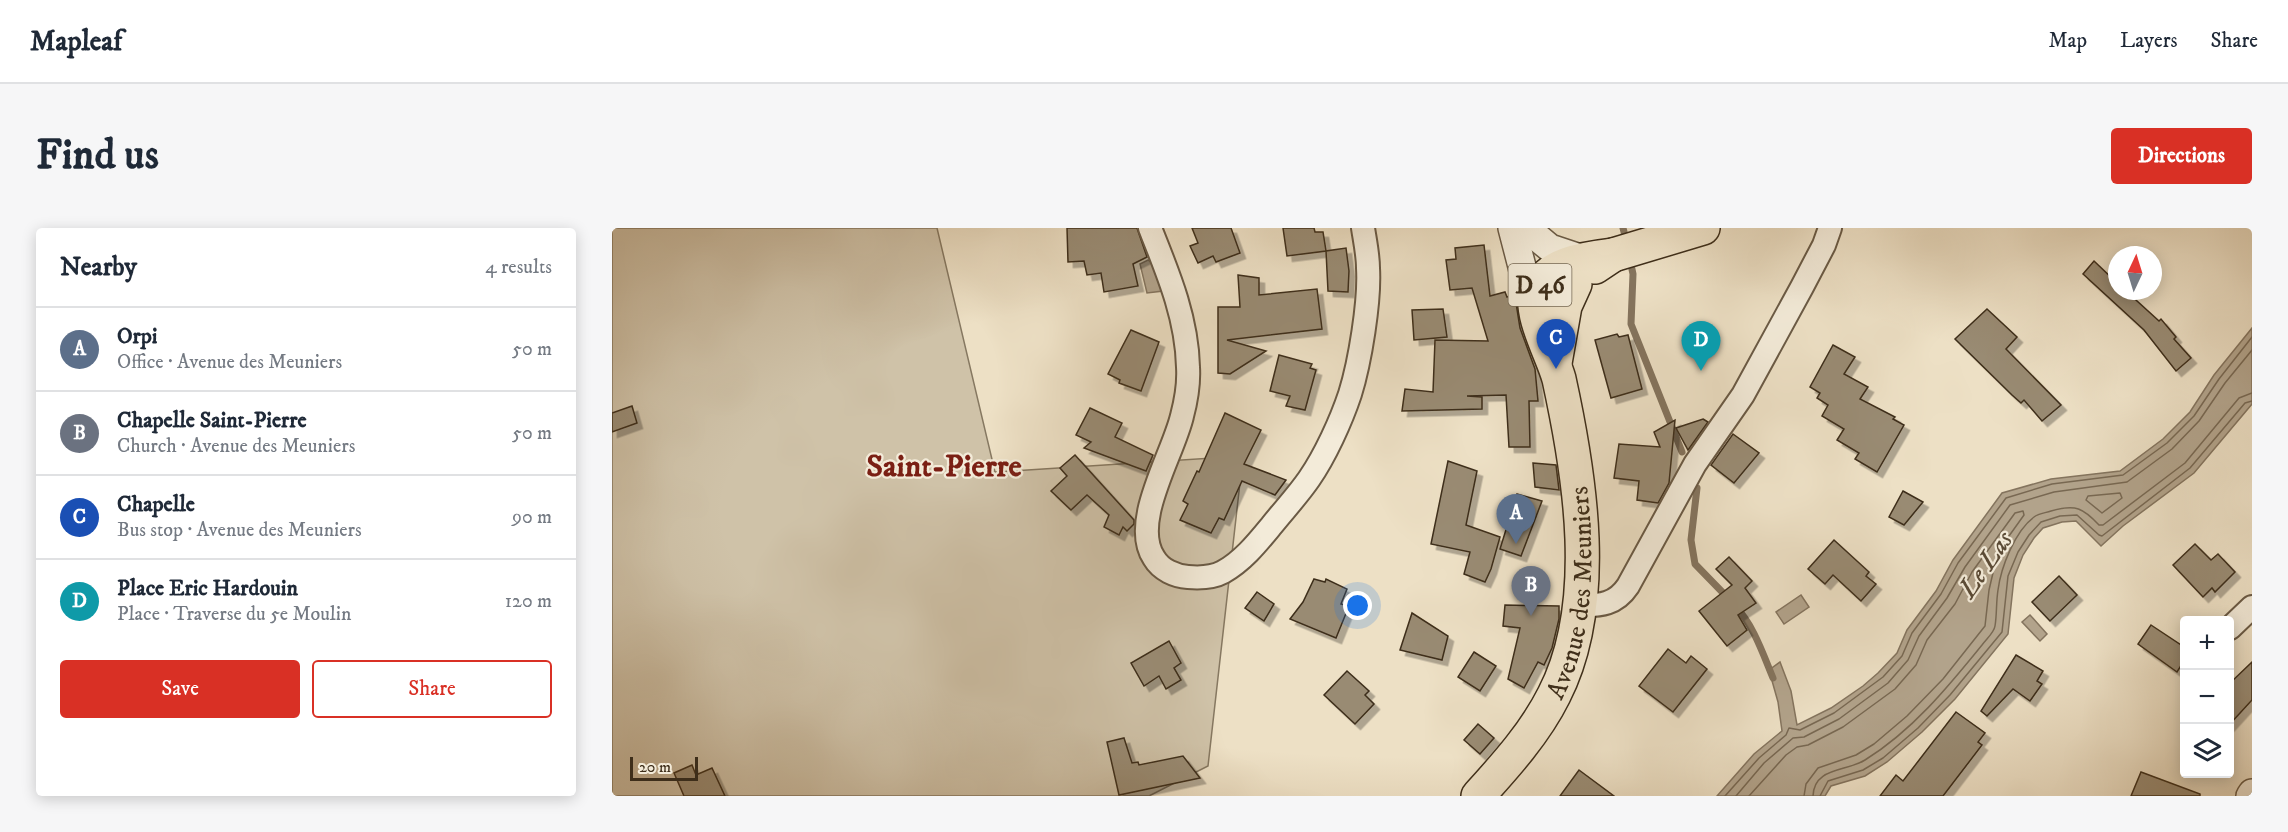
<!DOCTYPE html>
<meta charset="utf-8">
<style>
body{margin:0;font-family:"IM FELL DW Pica",serif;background:#f6f6f7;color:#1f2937}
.controls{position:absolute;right:18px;bottom:18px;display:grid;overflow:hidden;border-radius:6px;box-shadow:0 3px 15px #0003}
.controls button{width:54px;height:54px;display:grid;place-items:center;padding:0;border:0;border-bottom:2px solid #e0e1e3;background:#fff;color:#1f2937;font:30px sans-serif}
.compass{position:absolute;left:1496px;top:18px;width:54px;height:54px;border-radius:50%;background:#fff;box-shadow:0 3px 15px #0003;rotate:4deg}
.scale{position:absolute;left:18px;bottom:15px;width:68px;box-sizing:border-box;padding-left:6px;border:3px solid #3e2e1a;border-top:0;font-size:16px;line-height:21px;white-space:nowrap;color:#3e2e1a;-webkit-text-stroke:4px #f3ebd9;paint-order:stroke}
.you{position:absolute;left:746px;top:378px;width:21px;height:21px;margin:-15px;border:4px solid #fff;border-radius:50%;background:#1a73e8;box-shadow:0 0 0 9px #1a73e833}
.badge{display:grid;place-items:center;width:39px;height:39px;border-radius:50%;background:#d93025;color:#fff;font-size:20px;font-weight:700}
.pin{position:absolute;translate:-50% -50px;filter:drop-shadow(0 2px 3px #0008)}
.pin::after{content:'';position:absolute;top:32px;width:21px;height:18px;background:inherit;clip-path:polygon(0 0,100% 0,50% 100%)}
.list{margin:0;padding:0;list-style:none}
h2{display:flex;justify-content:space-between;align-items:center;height:78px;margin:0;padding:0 24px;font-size:26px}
h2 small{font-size:20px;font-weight:400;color:#747a83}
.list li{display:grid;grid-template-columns:39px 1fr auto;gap:18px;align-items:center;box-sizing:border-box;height:84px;padding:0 24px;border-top:2px solid #e0e1e3}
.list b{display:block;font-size:22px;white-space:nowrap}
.list p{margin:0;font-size:20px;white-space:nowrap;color:#747a83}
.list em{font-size:20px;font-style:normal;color:#747a83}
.actions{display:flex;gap:12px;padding:18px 24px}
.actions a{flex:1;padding:14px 0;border:2px solid #d93025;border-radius:6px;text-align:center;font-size:21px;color:#d93025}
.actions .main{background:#d93025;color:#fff}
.icon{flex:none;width:33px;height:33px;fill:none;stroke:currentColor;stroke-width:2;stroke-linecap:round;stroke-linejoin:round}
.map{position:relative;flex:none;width:1640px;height:568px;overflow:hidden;border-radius:6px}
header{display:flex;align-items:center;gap:36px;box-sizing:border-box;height:84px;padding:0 30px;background:#fff;border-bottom:2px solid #e0e1e3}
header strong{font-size:28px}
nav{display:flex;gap:33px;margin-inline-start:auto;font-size:21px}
.intro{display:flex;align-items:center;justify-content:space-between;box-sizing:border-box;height:144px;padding:0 36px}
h1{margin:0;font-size:42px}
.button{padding:15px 27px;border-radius:6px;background:#d93025;color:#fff;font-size:21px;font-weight:700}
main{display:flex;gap:36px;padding:0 36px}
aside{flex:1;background:#fff;border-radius:6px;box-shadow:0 3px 15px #0003}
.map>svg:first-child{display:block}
</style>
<header>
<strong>Mapleaf</strong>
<nav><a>Map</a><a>Layers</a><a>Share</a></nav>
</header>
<div class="intro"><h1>Find us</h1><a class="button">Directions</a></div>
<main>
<aside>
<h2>Nearby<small>4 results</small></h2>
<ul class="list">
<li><span class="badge" style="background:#5c6f8a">A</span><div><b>Orpi</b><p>Office · Avenue des Meuniers</p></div><em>50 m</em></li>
<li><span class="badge" style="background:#6b7280">B</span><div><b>Chapelle Saint-Pierre</b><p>Church · Avenue des Meuniers</p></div><em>50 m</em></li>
<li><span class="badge" style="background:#1a4fb4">C</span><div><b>Chapelle</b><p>Bus stop · Avenue des Meuniers</p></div><em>90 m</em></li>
<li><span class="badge" style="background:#0f9aa8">D</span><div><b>Place Eric Hardouin</b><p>Place · Traverse du 5e Moulin</p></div><em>120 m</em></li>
</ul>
<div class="actions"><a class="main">Save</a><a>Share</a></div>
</aside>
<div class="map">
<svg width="1640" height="568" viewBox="0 0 1640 568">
<defs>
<filter id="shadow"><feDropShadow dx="5.5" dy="5.5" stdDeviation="0" flood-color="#0004"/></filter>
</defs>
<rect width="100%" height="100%" fill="#ede0c5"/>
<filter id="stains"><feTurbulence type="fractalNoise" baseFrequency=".00333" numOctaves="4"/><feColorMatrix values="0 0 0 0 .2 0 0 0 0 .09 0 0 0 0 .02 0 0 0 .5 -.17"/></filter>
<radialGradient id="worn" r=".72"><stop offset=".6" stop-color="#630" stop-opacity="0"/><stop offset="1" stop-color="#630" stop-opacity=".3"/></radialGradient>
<path fill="#cfc2a8" stroke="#867861" stroke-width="1.5" d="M 0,0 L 325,0 L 383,244 L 631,228 L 596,538 L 537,568 L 0,568 Z"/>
<g fill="#b2a38b" stroke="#84745e" stroke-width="1.5">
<path d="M 536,32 L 543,36 L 551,63 L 535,65 L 528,36 Z"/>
<path d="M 1640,100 L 1640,176 L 1582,245 L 1511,298 L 1489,318 L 1464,293 L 1450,294 L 1431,300 L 1422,310 L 1411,327 L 1402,350 L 1396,406 L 1343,471 L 1310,504 L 1275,534 L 1253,548 L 1219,558 L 1213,568 L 1105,568 L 1142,526 L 1170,503 L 1166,474 L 1157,442 L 1168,434 L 1179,463 L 1185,497 L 1219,480 L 1251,458 L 1266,445 L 1285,425 L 1295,402 L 1324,363 L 1341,332 L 1390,265 L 1439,251 L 1508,243 L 1551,211 L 1578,184 L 1602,147 Z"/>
<path d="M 1189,367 L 1197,379 L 1172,396 L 1164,384 Z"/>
<path d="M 1418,387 L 1435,406 L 1428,413 L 1410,394 Z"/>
</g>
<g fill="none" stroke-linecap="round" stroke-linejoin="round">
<g stroke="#786852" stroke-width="1.5">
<path d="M 1508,265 L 1510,270 L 1490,285 L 1474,272 L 1476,268 Z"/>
<path d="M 1113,568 L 1147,530 L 1174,507 L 1177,500 L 1188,502 L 1222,485 L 1271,449 L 1290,428 L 1300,405 L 1329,366 L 1346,335 L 1394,270 L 1440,256 L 1511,247 L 1555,215 L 1582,188 L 1607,151 L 1640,109"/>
<path d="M 1124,568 L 1152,535 L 1181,510 L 1192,509 L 1227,491 L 1276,455 L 1296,432 L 1307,408 L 1335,370 L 1353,339 L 1398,277 L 1442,264 L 1515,254 L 1560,221 L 1587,193 L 1613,155 L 1640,122"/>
<path d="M 1137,568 L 1174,527 L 1185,519 L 1196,517 L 1231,499 L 1283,461 L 1304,437 L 1315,412 L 1343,376 L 1360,344 L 1403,285 L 1411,283 L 1412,287 L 1392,315 L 1384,332 L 1377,362 L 1373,398 L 1331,451 L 1295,488 L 1262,516 L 1244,527 L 1206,540 L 1194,556 L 1192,568"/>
<path d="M 1201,568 C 1202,539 1234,544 1253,532 C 1300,503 1336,459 1370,417 C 1374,411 1382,405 1383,398 C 1385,386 1384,374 1386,362 C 1389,339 1403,303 1422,289 C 1427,285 1434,285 1439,283 C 1464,276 1471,280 1487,297 L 1491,297 L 1573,235 L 1627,170 L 1640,165"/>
<path d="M 1208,568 L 1216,553 L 1251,542 L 1271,530 L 1306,500 L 1338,467 L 1390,404 L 1396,348 L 1406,324 L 1417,307 L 1429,294 L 1448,288 L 1465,287 L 1487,307 L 1490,308 L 1578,240 L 1633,175 L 1640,173"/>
</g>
<g stroke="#84745e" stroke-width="7">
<path d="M 1011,0 L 1015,15"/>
<path d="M 1018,32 L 1021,46 L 1019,96 L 1070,224"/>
<path d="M 1085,260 L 1079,312 L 1083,336 L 1116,370"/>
<path d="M 1123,378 C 1141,396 1151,426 1161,450"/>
</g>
</g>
<g fill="#998b73" stroke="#3e2e1a" stroke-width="1.5" filter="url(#shadow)">
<path d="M 455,0 L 525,0 L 535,29 L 521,36 L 526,58 L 492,64 L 489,45 L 475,47 L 472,33 L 456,34 Z"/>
<path d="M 580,0 L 619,0 L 628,25 L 604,34 L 601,28 L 586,35 L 578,18 L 586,15 Z"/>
<path d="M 671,0 L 702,0 L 703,4 L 711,4 L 714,23 L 675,28 Z"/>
<path d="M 872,17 L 878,68 L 893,64 L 895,69 L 898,68 L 900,77 L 904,75 L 908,100 L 923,141 L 926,173 L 917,173 L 918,219 L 897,219 L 894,167 L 855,168 L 870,169 L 870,181 L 790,183 L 793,161 L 821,164 L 823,112 L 876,113 L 860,60 L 838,62 L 834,32 L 844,31 L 843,20 Z"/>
<path d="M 734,20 L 737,43 L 736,64 L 716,63 L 714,23 Z"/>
<path d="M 1482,33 L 1505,55 L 1505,63 L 1514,63 L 1547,93 L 1549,91 L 1564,109 L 1562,111 L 1579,130 L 1564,143 L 1532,102 L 1471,46 Z"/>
<path d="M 626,47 L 647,50 L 647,67 L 705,61 L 710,101 L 615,112 L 654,123 L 618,146 L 606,145 L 606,79 L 628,79 Z"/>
<path d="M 831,81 L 835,109 L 802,112 L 800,82 Z"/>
<path d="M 1375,81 L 1405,109 L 1394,121 L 1449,177 L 1430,193 L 1412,172 L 1409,175 L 1400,167 L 1343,111 Z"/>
<path d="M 519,102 L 547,114 L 529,163 L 507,155 L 508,152 L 496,146 Z"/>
<path d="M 1005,106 L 1007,109 L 1016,107 L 1030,161 L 999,170 L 983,112 Z"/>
<path d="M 1221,117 L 1243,129 L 1232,146 L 1256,159 L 1248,171 L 1283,189 L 1281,191 L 1292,197 L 1265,244 L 1243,231 L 1247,225 L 1225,212 L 1232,201 L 1210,188 L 1216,177 L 1205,170 L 1208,165 L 1198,159 Z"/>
<path d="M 667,127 L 700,136 L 698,140 L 704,142 L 693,182 L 674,178 L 678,168 L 658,163 Z"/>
<path d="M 20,178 L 25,195 L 0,204 L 0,185 Z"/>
<path d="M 478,180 L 510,195 L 503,209 L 541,227 L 534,243 L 472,220 L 479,214 L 464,207 Z"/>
<path d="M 613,185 L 649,202 L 632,236 L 674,252 L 663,267 L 630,253 L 612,292 L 607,290 L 599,305 L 568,292 L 576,276 L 571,273 L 585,243 L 587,244 Z"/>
<path d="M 1091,191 L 1096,194 L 1076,222 L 1064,200 Z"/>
<path d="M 1063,192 L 1057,255 L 1046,275 L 1025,272 L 1027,253 L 1002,250 L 1007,216 L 1048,219 L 1042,204 Z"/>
<path d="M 1121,206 L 1147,225 L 1122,255 L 1099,237 Z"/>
<path d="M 463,227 L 522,292 L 522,296 L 515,303 L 511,299 L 507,307 L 492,299 L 497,287 L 475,267 L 459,282 L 439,263 L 455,248 L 448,240 Z"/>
<path d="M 836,233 L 865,243 L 854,297 L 888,309 L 879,341 L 873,354 L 852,346 L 858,324 L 819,316 Z"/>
<path d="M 921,235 L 944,237 L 947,262 L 923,259 Z"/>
<path d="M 1291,263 L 1311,274 L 1292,297 L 1277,289 Z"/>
<path d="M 905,266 L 930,273 L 909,328 L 888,321 Z"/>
<path d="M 1222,312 L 1257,344 L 1254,348 L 1264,356 L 1249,373 L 1221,347 L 1213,356 L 1196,341 Z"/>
<path d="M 1583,316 L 1599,332 L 1606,326 L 1623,344 L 1603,364 L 1600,360 L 1591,369 L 1561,337 Z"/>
<path d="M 1117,329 L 1140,353 L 1133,360 L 1144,375 L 1126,387 L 1135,402 L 1115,418 L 1087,383 L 1120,357 L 1104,341 Z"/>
<path d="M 1447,348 L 1465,367 L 1438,393 L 1420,374 Z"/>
<path d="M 702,351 L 713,354 L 714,351 L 735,361 L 729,376 L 737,378 L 724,410 L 678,391 L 691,374 Z"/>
<path d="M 645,364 L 662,376 L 652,393 L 633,380 Z"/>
<path d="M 893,377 L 947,378 L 947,391 L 940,420 L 932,437 L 926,434 L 912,460 L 896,451 L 908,400 L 891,398 Z"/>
<path d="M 800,385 L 836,408 L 830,432 L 788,422 Z"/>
<path d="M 1539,397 L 1572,419 L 1572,433 L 1565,444 L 1526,416 Z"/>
<path d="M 557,413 L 569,435 L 562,440 L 569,452 L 554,461 L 547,448 L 532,458 L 519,435 Z"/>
<path d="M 1056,421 L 1074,435 L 1079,428 L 1095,441 L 1061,484 L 1027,458 Z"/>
<path d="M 862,424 L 884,438 L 868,463 L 846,449 Z"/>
<path d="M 1404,427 L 1431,443 L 1425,453 L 1430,456 L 1418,473 L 1401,461 L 1375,488 L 1369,483 Z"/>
<path d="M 1640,434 L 1640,472 L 1617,497 L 1617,456 Z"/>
<path d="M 735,443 L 757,463 L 753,467 L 762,476 L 743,496 L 712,467 Z"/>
<path d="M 1344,484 L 1373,505 L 1366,514 L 1370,517 L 1331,568 L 1268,568 L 1284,547 L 1291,553 Z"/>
<path d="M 866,496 L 882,510 L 868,526 L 852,512 Z"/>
<path d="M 512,510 L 520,535 L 526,534 L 527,537 L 571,528 L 588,550 L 507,567 L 495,514 Z"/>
<path d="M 80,537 L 84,547 L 100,540 L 113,568 L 72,568 L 62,545 Z"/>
<path d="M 967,542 L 1002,568 L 948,568 Z"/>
<path d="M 1529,544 L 1588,566 L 1588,568 L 1519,568 Z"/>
</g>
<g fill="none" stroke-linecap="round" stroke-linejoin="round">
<g stroke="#6a5a45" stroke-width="26">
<g id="minor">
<path d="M 538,0 C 556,45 575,90 576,139 C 577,155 574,173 570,188 C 561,227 518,294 542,330 C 549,342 563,348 576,349 C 588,350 600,350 611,344 C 631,333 646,314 660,297 C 672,282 686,267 697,251 C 713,228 729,193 738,166 C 748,134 758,73 756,40 C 756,27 753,13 751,0"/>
<path d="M 967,377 C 989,378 1004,376 1016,358 L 1083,236 L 1131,167 L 1190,59 L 1212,17 L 1218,0"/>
<path d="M 1618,400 L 1640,379"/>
</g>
</g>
<g stroke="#6a5a45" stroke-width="30">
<g id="tertiary">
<path d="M 900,0 L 914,54 L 924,63"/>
<path d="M 914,0 L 938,20 L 968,30"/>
<path d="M 1638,568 L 1640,565"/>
</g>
</g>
<g stroke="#3e2e1a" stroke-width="36">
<g id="primary">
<path d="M 983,39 L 1001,27 L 1091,0"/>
<path d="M 943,135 L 953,78 L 963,56"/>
<path id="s1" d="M 866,568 C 894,537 923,505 942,467 C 989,376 968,247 947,151 C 941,128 917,87 924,64 C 933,35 976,30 1001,27"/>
</g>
</g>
<use href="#minor" stroke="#f3ebd9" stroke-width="22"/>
<use href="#tertiary" stroke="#f3ebd9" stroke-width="27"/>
<use href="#primary" stroke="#ede0c5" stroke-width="33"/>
</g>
<g text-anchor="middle" stroke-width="4.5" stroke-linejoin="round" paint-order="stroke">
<rect fill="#f3ebd9" stroke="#746753" stroke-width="1.5" x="896.5" y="36" width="63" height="42" rx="4.5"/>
<g font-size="24" font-weight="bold" fill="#3e2e1a">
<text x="928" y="65">D 46</text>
</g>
<g font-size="26" fill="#3e2e1a" stroke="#f3ebd9">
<text dy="9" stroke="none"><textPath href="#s1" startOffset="232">Avenue des Meuniers</textPath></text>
</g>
<g font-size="27" font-style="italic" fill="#5b4b36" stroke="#f3ebd9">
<text transform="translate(1373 336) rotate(-55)" y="9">Le Las</text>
</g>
<g font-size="32" font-weight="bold" fill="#7a1f14" stroke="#f3ebd9">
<text x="332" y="248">Saint-Pierre</text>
</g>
</g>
<rect width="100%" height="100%" filter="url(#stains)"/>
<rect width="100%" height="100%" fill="url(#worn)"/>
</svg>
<div class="controls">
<button>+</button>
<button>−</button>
<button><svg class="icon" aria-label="layers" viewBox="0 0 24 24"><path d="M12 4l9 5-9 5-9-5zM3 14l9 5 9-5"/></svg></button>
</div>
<svg class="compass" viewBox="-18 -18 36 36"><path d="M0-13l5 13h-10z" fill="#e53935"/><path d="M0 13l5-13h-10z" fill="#747a83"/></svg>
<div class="scale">20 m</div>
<div class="you"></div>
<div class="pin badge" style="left:904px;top:316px;background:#5c6f8a">A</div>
<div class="pin badge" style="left:919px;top:388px;background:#6b7280">B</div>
<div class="pin badge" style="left:944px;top:141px;background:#1a4fb4">C</div>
<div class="pin badge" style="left:1089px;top:143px;background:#0f9aa8">D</div>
</div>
</main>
